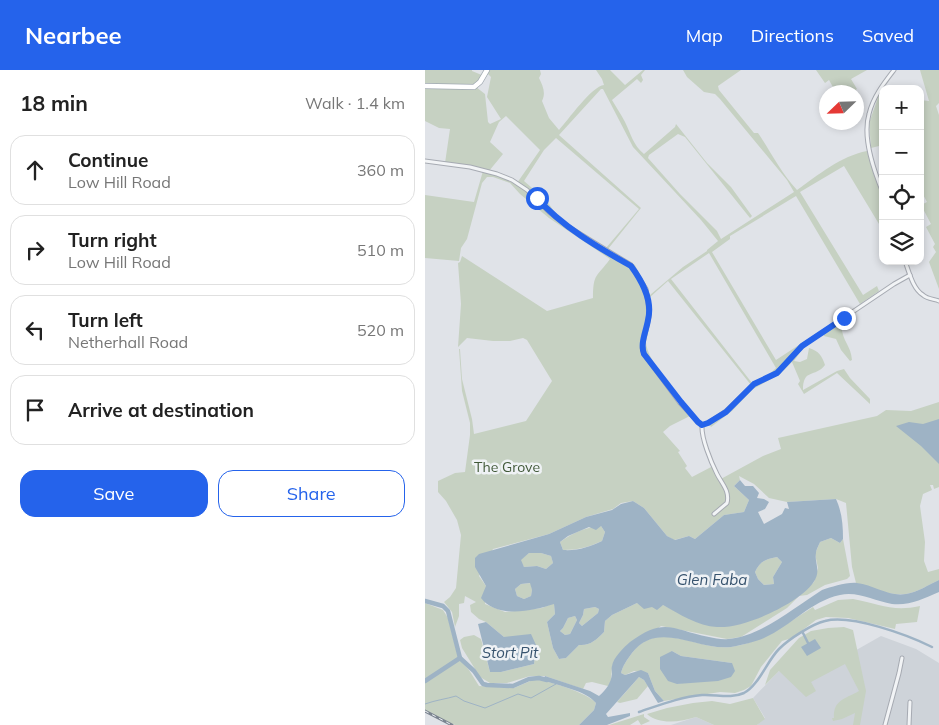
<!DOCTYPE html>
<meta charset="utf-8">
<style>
body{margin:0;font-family:Mulish,sans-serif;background:#f2f2f2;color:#222}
.controls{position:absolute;right:15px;top:15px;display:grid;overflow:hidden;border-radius:10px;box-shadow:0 2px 8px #0003}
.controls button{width:45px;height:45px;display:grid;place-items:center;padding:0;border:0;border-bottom:1px solid #e0e0e0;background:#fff;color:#222;font:25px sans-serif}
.compass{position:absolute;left:394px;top:15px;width:45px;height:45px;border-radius:50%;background:#fff;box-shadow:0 2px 8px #0003;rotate:247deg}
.stop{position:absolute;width:15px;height:15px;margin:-11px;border:4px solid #2563eb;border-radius:50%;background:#fff}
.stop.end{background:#2563eb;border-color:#fff;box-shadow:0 1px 5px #0008}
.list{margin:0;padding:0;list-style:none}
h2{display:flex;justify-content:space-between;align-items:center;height:65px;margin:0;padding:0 20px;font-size:21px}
h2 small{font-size:16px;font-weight:400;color:#767676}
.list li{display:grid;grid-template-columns:32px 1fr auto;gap:15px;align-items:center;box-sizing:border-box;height:70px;margin:0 10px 10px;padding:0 10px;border:1px solid #e0e0e0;border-radius:15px}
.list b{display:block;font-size:19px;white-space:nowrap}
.list p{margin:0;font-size:16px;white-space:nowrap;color:#767676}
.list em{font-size:16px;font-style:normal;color:#767676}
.actions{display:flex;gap:10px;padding:15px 20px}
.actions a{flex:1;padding:11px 0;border:1px solid #2563eb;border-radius:15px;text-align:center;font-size:18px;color:#2563eb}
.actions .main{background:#2563eb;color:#fff}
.icon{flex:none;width:28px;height:28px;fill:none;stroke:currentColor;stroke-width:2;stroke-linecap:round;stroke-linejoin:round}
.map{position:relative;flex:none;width:514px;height:655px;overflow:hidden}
header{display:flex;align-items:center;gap:30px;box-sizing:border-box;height:70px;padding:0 25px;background:#2563eb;color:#fff}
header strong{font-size:24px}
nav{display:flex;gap:28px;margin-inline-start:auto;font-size:18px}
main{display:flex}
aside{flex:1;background:#fff}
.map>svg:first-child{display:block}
</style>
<header>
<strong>Nearbee</strong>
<nav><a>Map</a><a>Directions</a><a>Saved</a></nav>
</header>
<main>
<aside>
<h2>18 min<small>Walk · 1.4 km</small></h2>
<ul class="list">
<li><svg class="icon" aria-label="ahead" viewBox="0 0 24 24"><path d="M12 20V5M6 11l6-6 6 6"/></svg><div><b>Continue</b><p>Low Hill Road</p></div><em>360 m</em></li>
<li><svg class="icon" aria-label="right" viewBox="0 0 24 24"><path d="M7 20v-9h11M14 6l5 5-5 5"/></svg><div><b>Turn right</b><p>Low Hill Road</p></div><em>510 m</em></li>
<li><svg class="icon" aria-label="left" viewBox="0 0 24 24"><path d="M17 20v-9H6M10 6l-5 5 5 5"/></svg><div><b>Turn left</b><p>Netherhall Road</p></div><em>520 m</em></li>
<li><svg class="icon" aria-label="arrive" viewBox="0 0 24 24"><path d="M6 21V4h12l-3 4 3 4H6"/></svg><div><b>Arrive at destination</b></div></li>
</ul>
<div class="actions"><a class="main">Save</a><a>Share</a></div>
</aside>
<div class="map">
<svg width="514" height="655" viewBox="0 0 514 655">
<rect width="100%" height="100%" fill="#e0e3e8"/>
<g fill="#ced3d9">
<path d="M 456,566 L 491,579 L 514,593 L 514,655 L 332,655 L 340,648 L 328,628 L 354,601 L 382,608 Z"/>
<path d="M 271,647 L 289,655 L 246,655 Z"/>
</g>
<g fill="#c6d1c2" fill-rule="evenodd">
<path d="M 0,0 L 47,0 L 47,1 L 59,6 L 62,0 L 115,0 L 116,4 L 114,8 C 118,16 121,23 117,31 L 124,48 L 134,60 C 143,50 167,16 179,15 L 177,9 L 171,0 L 185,0 L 200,15 L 218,0 L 220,0 L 216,5 L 218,10 L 216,13 L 212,9 L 187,30 C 191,37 196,44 200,52 C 206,64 208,75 219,84 L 250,57 L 251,54 L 282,93 L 306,117 L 327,146 L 325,148 L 260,67 L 253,64 L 224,85 L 223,88 L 255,124 L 292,161 L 296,169 L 369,122 L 362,110 L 295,29 L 290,24 L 279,22 L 262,7 L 258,0 L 316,0 L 293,16 L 294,20 L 329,63 L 333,63 C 346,82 356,103 372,120 C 393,105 416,86 442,81 L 458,128 L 458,154 L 457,153 L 454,154 L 419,96 L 375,122 L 438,225 L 452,216 L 454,221 L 435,234 L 371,126 L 305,166 L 305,169 L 287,182 L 351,290 L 418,246 L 420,249 L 408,256 L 417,252 C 415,270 426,274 427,290 L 425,291 L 416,280 L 411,269 L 399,266 L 398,263 L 383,273 L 384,274 L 376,281 L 369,291 L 375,292 L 382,289 L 384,278 C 394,281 397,286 400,295 C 390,308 378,298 378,320 L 412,301 L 419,299 L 425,308 L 445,329 L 445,334 L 412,303 L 379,324 L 373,314 L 375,311 L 367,292 L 355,304 L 328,319 L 307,341 L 286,357 L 283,353 L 277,355 L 267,345 L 245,356 L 238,362 L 255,381 L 253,382 L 262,396 L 260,398 L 267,407 L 288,396 L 291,406 L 294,410 L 338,386 L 356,379 L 353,368 L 452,346 L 461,340 L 486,341 L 514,332 L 514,417 L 509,419 L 508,415 L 505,415 L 507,420 L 498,424 L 495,436 L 500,472 L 499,491 L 503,502 L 514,499 L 514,510 C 503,515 493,522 481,524 C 465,526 446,518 431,513 L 427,497 L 421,433 L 411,429 L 362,432 L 344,428 L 329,414 L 314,406 L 315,410 L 309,416 L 324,430 L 319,442 L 299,445 L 270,469 L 264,466 L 249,470 L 242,466 L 219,438 L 208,431 L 196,433 L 188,439 L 161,447 L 124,464 L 68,479 L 54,506 L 61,516 L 60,534 L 80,542 L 117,538 L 129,533 L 130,544 L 122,552 L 128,578 L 134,589 L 141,588 L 154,575 C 165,576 171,570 179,562 L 180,551 L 187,545 L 212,533 L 227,537 L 238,535 L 270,551 L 331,549 L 374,526 L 389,512 L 393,498 L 390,484 L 395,472 L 406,468 L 415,473 L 418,469 L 425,506 L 422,509 L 400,515 L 382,525 L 374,526 L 362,538 L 316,567 L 302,569 L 236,556 L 187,596 L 186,611 L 183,616 L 167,612 L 161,613 L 158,619 L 120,606 L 105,606 L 82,613 L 65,613 L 55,607 L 37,578 L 35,570 L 39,567 L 49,565 L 56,569 L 65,602 L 76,602 L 109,594 L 111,575 L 90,567 L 79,567 L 61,552 L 54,549 L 46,542 L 45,535 L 51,532 L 40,526 L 39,533 L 34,534 L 34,546 L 30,557 L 27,542 L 19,532 L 25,527 L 31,518 L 36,465 L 32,450 L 21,431 L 13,422 L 13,411 L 30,403 L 40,402 L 45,365 L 45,353 L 37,321 L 34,279 L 35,279 L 37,309 L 47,349 L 49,364 L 101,351 L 127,311 L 102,270 L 98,268 L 85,271 L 68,271 L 42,268 L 33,277 L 36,234 L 33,193 L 35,192 L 37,186 L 122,241 L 168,228 C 168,203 172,207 185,189 L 124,148 L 95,124 L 85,113 L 68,107 L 62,107 L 57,113 L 42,169 L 36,178 L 34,191 L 0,188 L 0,125 L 49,132 L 58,101 L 92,113 L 115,80 L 81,46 L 74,52 L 65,72 L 78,84 L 64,101 L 20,93 L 25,59 L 14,58 L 0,51 ZM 63,4 L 66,7 L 62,27 L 76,49 L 65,54 L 63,52 L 60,24 L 51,17 L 54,16 ZM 176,19 L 178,19 L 208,77 L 276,150 L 293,171 L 282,180 L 282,181 L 258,197 L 225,225 L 210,195 L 183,179 L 216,138 L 134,65 ZM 131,68 L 214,139 L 181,178 L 135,148 L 130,143 L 122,131 L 99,111 L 119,80 ZM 284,183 L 351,298 L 341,307 L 327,313 L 246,209 ZM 243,211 L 326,315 L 307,334 L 283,352 L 278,352 L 273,349 C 260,333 219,290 221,270 C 221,263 224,257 225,251 C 226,243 225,235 224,228 Z"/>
<path d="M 391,0 L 442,0 L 426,9 L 432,19 L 427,22 L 413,22 L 409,19 L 404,10 L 400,13 Z"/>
<path d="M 495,0 L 514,0 L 514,33 L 511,36 L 514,45 L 514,219 L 504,192 L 511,182 L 508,177 L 510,174 L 501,157 L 506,154 L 496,135 L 502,132 L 495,119 L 495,30 L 504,31 Z"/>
<path d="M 455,22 L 458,22 L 458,75 L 446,78 L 444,53 Z"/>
<path d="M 176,456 L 180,462 L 177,471 C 164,477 153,480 138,480 L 135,472 C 148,463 160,457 176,456 Z"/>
<path d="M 104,483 L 116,483 L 126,486 L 128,493 L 121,499 L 112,496 L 99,497 L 95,490 Z"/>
<path d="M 352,487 L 357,492 L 348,507 L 349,514 L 339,515 L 333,509 L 330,502 C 335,491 341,489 352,487 Z"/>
<path d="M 106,513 L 107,520 L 106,526 L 99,529 L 92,526 L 90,519 L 96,514 Z"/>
<path d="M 428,529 C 455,534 467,542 495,536 L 492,552 L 471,554 L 470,559 L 423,548 L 401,547 L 391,550 L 367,568 L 357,571 L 336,597 L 326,616 L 319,620 L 310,623 L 295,622 L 239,631 L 230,621 L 223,603 L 209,601 L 200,605 L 196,603 C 198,595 202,590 207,583 C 233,548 272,581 306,577 C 339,572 361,554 388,537 L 390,540 L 413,530 ZM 247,581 L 256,586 L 307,593 L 262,612 L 252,614 Z"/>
<path d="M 0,533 L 18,540 L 23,548 L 33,587 L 44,600 L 54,616 L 89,618 L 110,609 C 124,611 163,623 171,633 L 169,640 L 154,655 L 30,655 L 0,641 Z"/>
<path d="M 170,537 L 174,539 L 173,543 L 157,556 L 154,553 L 158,545 L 159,539 Z"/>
<path d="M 150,546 L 152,550 L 145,564 L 140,565 L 135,561 L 138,558 L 143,548 Z"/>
<path d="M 419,557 L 428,560 L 441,621 L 435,655 L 428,655 L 430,643 L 417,649 L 408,651 L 407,648 L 409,648 C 408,630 420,629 434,621 L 420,594 L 386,612 L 391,621 L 381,627 L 354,601 L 340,615 L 345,600 L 374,568 L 386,561 L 403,558 Z"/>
<path d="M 214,607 L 219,610 L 223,616 L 212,629 L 195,633 L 192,632 Z"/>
<path d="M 328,628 L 340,649 L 332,655 L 289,655 L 271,647 C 255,652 234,655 222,644 L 242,638 L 268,633 L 287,631 L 305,634 Z"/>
<path d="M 219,644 L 219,647 L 225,651 L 216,655 L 213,650 L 205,655 L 184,655 Z"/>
</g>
<g fill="#9eb3c5" fill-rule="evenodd">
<path d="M 514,349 L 514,394 L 496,376 L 471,356 L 484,352 L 498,354 Z"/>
<path d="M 315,410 L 320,416 L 328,416 L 334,423 L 332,428 L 339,429 L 344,432 L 340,439 L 333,442 L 339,454 L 357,444 L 360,438 L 364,439 L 362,432 L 411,429 C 417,442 418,455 418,469 L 415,473 L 406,468 L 395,472 C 394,475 391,480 391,483 C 389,493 397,501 388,513 C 373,534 318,559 292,557 C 273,556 254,544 238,535 L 232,540 L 227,537 L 219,539 L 212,533 L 187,545 L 180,551 L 179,562 C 171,570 165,576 154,575 L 141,588 L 134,589 L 128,578 L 122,552 L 130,544 L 129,534 C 108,541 72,549 56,528 L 61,516 L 50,497 L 50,488 L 54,484 L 124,464 L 161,447 L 187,440 L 196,434 L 208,431 L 219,438 L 242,466 L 250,470 L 264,466 L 270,469 L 299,445 L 319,442 L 324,430 L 309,416 ZM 176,456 L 180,462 L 177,471 C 164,477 153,481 138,480 L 135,472 L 143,466 L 164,457 L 171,460 ZM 104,483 L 116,483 L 126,486 L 128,493 L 121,499 L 112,496 L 99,497 L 96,490 ZM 352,487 L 357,492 L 348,507 L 349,514 L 339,515 L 333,509 L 330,502 C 335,491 341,489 352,487 ZM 105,513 L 107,520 L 106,526 L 99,529 L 92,526 L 90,519 L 96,514 ZM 170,537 L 174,539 L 173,543 L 157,556 L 154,553 L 158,545 L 159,539 ZM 150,546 L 152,550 L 145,564 L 140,565 L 135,561 L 138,558 L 143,548 Z"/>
<path d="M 514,510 L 514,522 C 498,529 484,536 467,534 C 449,531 433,521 415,525 C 386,531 366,556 339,568 C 330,572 317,575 306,577 C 272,581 233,549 207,583 C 202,590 198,595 196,603 L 200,605 L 216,600 L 223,603 L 230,621 L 239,631 L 233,633 L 219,610 L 214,607 L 181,644 L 183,647 L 205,643 L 205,646 L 182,655 L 154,655 L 169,640 L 171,633 C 160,620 133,616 118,610 L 120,606 L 165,621 L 174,626 C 181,620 186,613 187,604 C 187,601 186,599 187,596 C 188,588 199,577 205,572 C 240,546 248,560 284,567 C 290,568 297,570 303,569 C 335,567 370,537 397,520 C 407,517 421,512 432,513 C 449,515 464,527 481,524 C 493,522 503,515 514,510 Z"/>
<path d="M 61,552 L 79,567 L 106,564 L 111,575 L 109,594 L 76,602 L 65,602 L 53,554 Z"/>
<path d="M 390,569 L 396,578 L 382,586 L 376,577 Z"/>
<path d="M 247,581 L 256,586 L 307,593 L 310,601 L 306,607 L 293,611 L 252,614 L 243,611 L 235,599 L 235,587 Z"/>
</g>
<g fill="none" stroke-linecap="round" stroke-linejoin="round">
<path stroke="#9eb3c5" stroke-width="1" d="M 0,634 C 11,630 21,629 31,626 L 39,631 L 60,638 L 93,624 L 106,628 L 131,614"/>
<g stroke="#9eb3c5" stroke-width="2.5">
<path d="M 378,563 L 383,573"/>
<path d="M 214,642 C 235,635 255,627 277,625 C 290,624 306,629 319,623 C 334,615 342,591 354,579 C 364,569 387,554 400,551 C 426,544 483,565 507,577"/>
</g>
<g stroke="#9eb3c5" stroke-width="4.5">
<path d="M 0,531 L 18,536 L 23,541 L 35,588 L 49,601 L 58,614 L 62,615 L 88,616 L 104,609 L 114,608 L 122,610"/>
<path d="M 0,611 L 35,588"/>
</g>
<g stroke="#a6aab2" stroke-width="5">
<g id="minor">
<path d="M 0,91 L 45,97 L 72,104 L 87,110 L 102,120 L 124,142 L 142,156 L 206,195 L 221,219 L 223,232 L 224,247 L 217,278 L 219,284 L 255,333 L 273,352 L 277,355"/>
<path d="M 458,123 C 449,101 437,68 444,44 C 448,27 459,13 469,0"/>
<path d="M 480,191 C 484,202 488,219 498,225 C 502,229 509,229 514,231"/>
<path d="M 277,355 L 283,353 L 301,341 L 329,314 L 352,303 L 377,276 L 469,214 L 485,205"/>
<path d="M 277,355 C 276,368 286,392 292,404 C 297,414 305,421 302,433 L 289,444"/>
<path d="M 460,655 L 474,603 L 477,588"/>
<path d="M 484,655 L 485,632"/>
</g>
</g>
<g stroke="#a0a9b2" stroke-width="6">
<path id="major" d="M 0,16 L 49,17 L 55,12 L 62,0"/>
</g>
<use href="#minor" stroke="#f2f4f6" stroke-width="3"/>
<use href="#major" stroke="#fff" stroke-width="4.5"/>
<g stroke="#7b8490" stroke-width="3">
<path id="rail" d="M 0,641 L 27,655"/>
</g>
<use href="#rail" stroke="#eff2f5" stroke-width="1" stroke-dasharray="4" stroke-linecap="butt"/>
</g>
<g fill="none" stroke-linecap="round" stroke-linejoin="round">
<path stroke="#2563eb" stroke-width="6" d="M 112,128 C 136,156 174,178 206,196 C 217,211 228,230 223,250 C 221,262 215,273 219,284 L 256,332 L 273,352 L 277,355 L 283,353 L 301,342 L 329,314 L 352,303 L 377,276 L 419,248"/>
</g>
<g text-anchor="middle" stroke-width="5" stroke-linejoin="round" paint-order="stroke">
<g font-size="14" fill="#405838" stroke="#eff2f5">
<text x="82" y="402">The Grove</text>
</g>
<g font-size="15" font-style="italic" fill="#37536e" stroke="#eff2f5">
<text x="287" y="515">Glen Faba</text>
<text x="85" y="588">Stort Pit</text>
</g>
</g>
</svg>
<div class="controls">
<button>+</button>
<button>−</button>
<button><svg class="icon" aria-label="locate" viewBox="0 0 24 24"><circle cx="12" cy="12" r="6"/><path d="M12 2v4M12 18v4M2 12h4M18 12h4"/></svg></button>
<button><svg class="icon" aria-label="layers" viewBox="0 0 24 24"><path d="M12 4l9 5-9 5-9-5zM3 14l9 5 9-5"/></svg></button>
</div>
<svg class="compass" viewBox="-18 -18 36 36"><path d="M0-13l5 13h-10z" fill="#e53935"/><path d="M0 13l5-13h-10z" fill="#767676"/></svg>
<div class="stop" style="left:112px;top:128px"></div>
<div class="stop end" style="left:419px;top:248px"></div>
</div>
</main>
